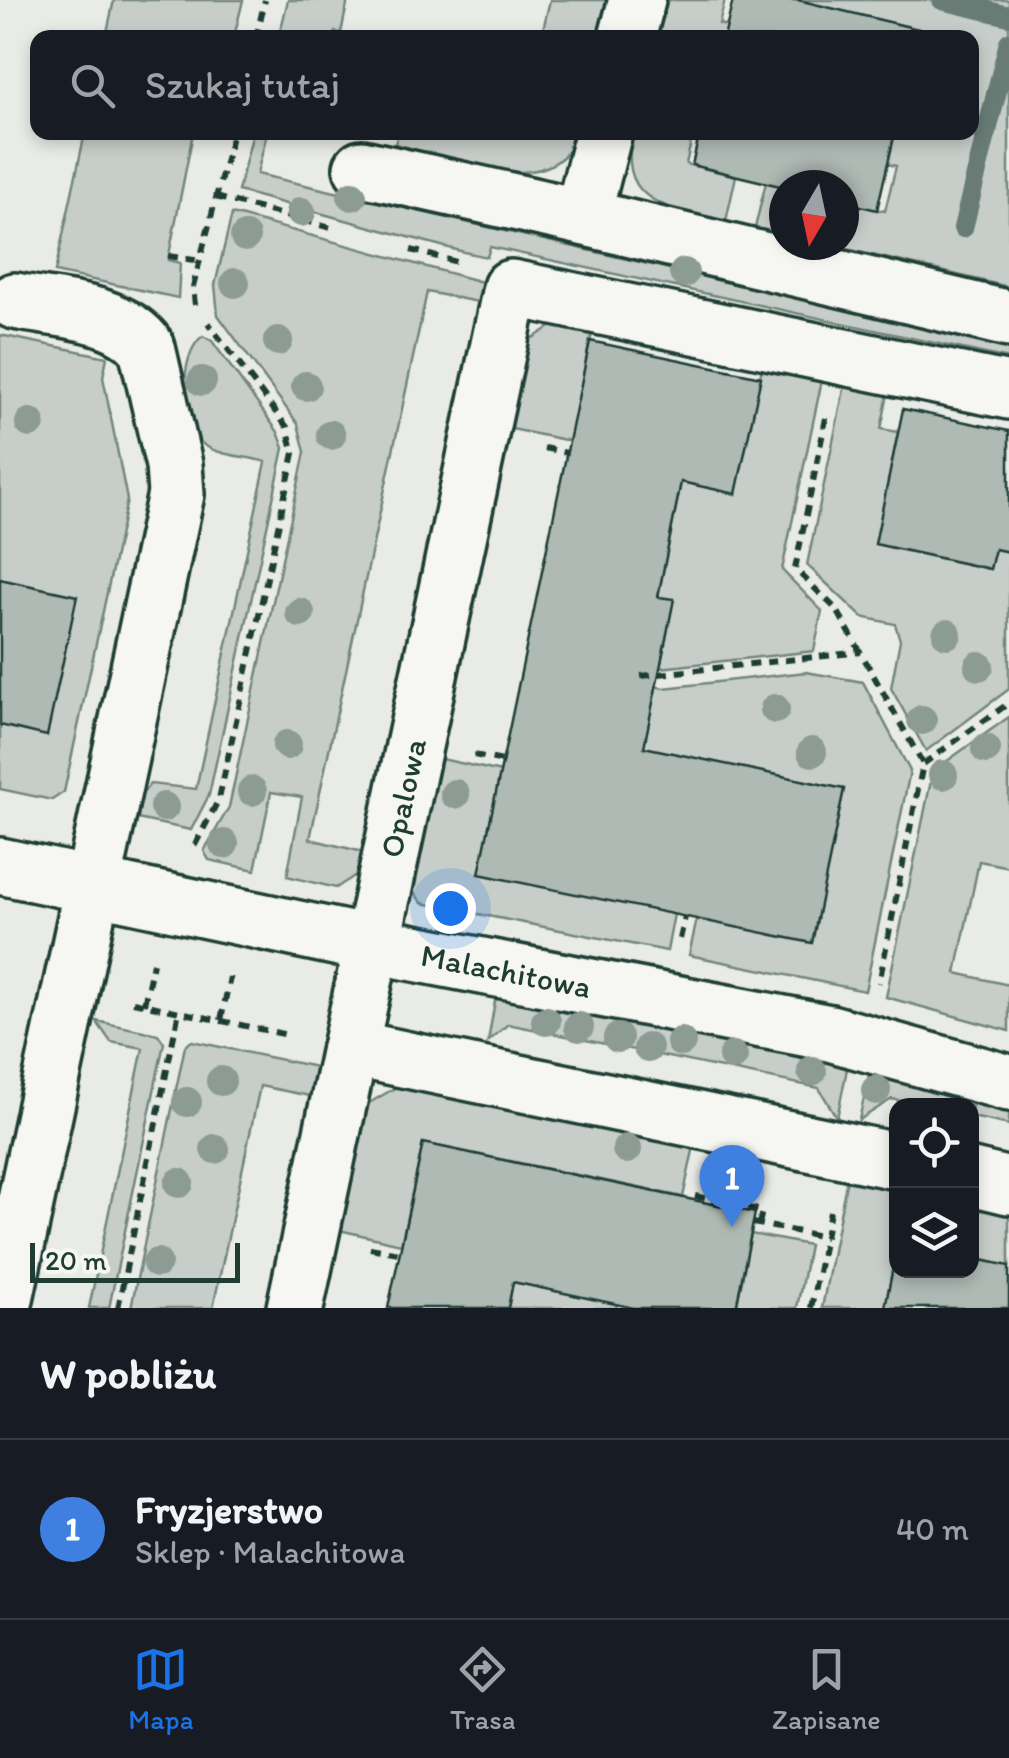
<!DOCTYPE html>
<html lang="pl">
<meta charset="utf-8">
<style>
body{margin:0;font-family:Itim,sans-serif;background:#20242c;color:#f1f3f6}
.controls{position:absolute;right:30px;bottom:30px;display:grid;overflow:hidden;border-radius:20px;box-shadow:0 5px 15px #0003}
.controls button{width:90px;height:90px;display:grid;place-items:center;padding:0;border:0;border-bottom:2px solid #363941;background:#171b24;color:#f1f3f6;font:50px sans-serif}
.compass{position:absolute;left:769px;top:170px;width:90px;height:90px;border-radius:50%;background:#171b24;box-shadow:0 5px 15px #0003;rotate:189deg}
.scale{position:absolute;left:30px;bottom:25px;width:210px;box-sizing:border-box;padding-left:10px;border:5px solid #1f3d34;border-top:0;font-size:28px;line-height:35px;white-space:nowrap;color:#1f3d34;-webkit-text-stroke:8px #f6f6f2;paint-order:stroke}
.you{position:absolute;left:450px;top:908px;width:35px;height:35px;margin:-25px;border:8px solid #fff;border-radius:50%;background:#1a73e8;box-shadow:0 0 0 15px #1a73e833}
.badge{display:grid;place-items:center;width:65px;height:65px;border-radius:50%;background:#1a73e8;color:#fff;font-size:32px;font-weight:700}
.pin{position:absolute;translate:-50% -82px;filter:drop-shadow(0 2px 5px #0008)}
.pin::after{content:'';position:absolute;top:52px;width:35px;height:30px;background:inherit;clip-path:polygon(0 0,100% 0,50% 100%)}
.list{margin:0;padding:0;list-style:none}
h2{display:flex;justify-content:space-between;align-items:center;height:130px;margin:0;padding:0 40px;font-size:42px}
h2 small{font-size:32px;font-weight:400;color:#9ea1a6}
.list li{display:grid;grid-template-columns:65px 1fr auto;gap:30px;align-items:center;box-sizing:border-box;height:180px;padding:0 40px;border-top:2px solid #363941}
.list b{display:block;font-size:38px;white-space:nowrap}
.list p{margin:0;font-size:32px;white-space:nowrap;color:#9ea1a6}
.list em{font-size:32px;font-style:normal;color:#9ea1a6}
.icon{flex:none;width:55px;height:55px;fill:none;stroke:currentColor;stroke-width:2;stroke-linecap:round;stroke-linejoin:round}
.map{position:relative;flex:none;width:1009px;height:1308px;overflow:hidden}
.search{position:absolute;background:#171b24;box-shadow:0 5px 15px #0003;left:30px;right:30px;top:30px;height:110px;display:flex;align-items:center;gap:25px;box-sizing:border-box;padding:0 35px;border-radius:20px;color:#9ea1a6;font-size:38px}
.sheet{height:310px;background:#171b24}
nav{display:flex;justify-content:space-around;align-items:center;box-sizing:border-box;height:140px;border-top:2px solid #363941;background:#171b24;font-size:28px;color:#9ea1a6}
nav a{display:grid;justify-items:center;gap:5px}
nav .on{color:#1a73e8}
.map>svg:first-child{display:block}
</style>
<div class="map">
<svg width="1009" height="1308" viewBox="0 0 1009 1308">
<rect width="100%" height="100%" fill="#e9ebe7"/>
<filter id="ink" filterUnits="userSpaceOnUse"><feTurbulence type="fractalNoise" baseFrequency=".01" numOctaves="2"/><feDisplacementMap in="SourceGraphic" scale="20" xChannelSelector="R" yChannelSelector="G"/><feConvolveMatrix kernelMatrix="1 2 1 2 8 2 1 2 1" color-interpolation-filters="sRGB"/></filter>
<g filter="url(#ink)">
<g fill="#c7cec9" stroke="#73867e" stroke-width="2.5">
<path d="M 114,0 L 243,0 L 234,37 L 106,37 Z"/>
<path d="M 288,0 L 348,0 L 341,33 L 335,32 L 333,37 L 279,37 Z"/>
<path d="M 550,0 L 611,0 L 602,37 L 541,38 Z"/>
<path d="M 667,0 L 725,0 L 719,24 L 727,26 L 724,37 L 657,37 Z"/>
<path d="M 790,0 L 1009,0 L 1009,287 L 830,245 L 844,245 L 844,202 L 885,211 L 896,166 L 888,164 L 895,133 L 972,132 L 972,38 L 927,37 L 928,31 Z"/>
<path d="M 85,133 L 193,133 L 168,260 L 180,263 L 178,298 L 55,272 Z"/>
<path d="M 253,133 L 267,133 L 257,174 L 1009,347 L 1009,359 L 490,247 L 487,257 L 464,252 L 238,191 Z"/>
<path d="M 398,133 L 578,133 C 552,206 449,157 395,144 Z"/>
<path d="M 633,133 L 693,133 L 686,164 L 736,176 L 726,221 C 672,209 615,205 633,133 Z"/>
<path d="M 767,178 L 784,185 L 784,234 L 755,228 Z"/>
<path d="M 232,214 L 482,282 L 478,302 L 427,292 L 310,839 L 363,852 L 356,875 L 336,888 L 287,876 L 302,797 L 271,792 L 255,870 L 209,860 L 204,851 L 229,807 L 305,452 L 298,424 L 218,315 L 215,285 Z"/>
<path d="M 560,321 L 593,328 L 570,441 L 507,428 L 525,343 Z"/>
<path d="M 0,335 L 107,357 L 103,377 L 127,500 L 64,792 L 52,800 L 0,789 Z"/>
<path d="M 203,336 L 212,341 L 278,432 L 284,448 L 209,795 L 191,830 L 137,819 L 140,797 L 150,784 L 196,789 L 266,462 C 247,456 220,456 204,445 C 179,428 178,353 203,336 Z"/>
<path d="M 763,363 L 823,375 L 782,570 L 822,611 L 814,651 L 660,668 L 673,599 L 658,597 L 681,482 L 735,493 Z"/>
<path d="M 846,380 L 889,389 L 881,429 L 898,432 L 876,544 L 989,569 L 995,549 L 1009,552 L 1009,689 L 926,751 L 891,688 L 900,640 L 895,624 L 862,617 L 807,565 Z"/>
<path d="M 806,672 L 863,682 L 910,771 L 865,991 L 689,955 L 697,919 L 811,942 L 844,789 L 729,765 L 618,784 L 640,683 L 664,688 Z"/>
<path d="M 1009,717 L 1009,867 L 979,861 L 956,973 L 1009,985 L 1009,1031 L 886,997 L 933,771 Z"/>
<path d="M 437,758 L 501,772 L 674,914 L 667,951 L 422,903 L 410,887 Z"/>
<path d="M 496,995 L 848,1064 L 837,1118 L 819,1088 L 508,1024 L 488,1042 Z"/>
<path d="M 96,1021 L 158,1034 L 164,1043 L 109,1308 L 89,1308 L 143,1048 L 111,1042 Z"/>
<path d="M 192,1041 L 316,1067 L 310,1096 L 260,1086 L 213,1308 L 131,1308 L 185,1046 Z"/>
<path d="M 870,1070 L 977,1097 L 1009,1111 L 1009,1125 L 972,1117 L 972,1106 L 920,1105 L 892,1099 L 859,1120 Z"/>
<path d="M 400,1085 L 694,1146 L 683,1197 L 423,1143 L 401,1244 L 339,1230 L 364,1106 Z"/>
<path d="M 847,1178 L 896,1188 L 896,1252 L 885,1308 L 822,1308 Z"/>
<path d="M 972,1204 L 1009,1212 L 1009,1266 L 972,1258 Z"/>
<path d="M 751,1234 L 809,1245 L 797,1308 L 736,1308 Z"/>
<path d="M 513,1282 L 617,1304 L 616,1308 L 508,1308 Z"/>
</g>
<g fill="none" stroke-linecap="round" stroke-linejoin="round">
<g stroke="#687c75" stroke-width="20">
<path d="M 942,0 L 1009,16"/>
<path d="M 963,228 L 1009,42"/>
</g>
</g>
<g fill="#b0bab5" stroke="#1f3d34" stroke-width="2.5">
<path d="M 733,0 L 798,0 L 918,29 L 916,38 L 724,38 Z"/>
<path d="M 700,132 L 895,132 L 877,210 L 844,202 L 844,185 L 784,187 L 692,165 Z"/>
<path d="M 590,341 L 761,377 L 736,494 L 681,482 L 658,597 L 674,599 L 644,747 L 844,789 L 812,943 L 479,874 Z"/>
<path d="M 903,409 L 1009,431 L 1009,552 L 995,549 L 990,569 L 875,544 Z"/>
<path d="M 0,579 L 77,596 L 47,736 L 0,725 Z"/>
<path d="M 423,1143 L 755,1213 L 736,1308 L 634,1308 L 513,1282 L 508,1308 L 388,1308 Z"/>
<path d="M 896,1252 L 896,1270 L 972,1270 L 972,1258 L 1009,1266 L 1009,1308 L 885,1308 Z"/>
</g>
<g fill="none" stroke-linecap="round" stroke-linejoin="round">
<g stroke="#1f3d34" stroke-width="62">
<g id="minor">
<path d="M 627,38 L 637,0"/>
<path d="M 604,132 L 582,217 L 1009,319"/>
<path d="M 362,168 L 582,217"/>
<path d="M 0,866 L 373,945 L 830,1033 L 1009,1083"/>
<path d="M 350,1048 L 896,1161"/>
<path d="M 972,1177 L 1009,1186"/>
<path d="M 3,1308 L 176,494 L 174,465 L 147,348 C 120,310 58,310 15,301"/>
<path d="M 295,1308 L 511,288 L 1009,391"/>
</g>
</g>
<g stroke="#1f3d34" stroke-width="6" stroke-dasharray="10 8" stroke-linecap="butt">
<path d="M 256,38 L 265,0"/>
<path d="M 216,197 L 331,228"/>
<path d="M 411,250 L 457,262"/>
<path d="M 168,256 L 200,261"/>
<path d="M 195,305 L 193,287 L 233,132"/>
<path d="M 826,418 L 795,569 L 837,610 L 923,764 L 879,983"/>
<path d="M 544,448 L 567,453"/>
<path d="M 641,676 L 861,652"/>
<path d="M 474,755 L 503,761"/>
<path d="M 923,764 L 1009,703"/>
<path d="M 195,845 L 219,799 L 294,453 L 287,427 L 208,323"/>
<path d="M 680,939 L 685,917"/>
<path d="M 133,1002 L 288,1035"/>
<path d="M 144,1004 L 153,963"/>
<path d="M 221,1020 L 230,977"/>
<path d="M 695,1196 L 762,1211 L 759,1224"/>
<path d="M 753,1223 L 825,1237"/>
<path d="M 370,1248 L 399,1253"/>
<path d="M 118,1308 L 179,1011"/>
<path d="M 811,1308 L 830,1211"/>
</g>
<use href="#minor" stroke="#f6f6f2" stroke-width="55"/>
</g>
<g fill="#8d9b95">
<circle cx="352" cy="196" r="15"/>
<circle cx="301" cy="212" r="15"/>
<circle cx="245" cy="237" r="15"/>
<circle cx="684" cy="273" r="15"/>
<circle cx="235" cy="283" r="15"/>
<circle cx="278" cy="341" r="15"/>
<circle cx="202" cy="381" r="15"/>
<circle cx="306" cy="386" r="15"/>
<circle cx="30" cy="423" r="15"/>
<circle cx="331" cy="435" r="15"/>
<circle cx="300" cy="613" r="15"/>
<circle cx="947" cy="634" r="15"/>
<circle cx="979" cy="666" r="15"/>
<circle cx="775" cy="709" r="15"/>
<circle cx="922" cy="720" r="15"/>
<circle cx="287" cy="745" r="15"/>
<circle cx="986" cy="749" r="15"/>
<circle cx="812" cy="752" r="15"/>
<circle cx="943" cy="775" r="15"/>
<circle cx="252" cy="791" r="15"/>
<circle cx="455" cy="794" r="15"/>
<circle cx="164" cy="807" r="15"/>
<circle cx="224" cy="844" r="15"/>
<circle cx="546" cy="1021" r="15"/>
<circle cx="579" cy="1027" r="15"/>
<circle cx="618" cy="1038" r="15"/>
<circle cx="681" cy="1042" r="15"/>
<circle cx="648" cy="1048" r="15"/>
<circle cx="733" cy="1056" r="15"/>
<circle cx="812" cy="1071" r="15"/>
<circle cx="221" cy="1081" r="15"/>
<circle cx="876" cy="1090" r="15"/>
<circle cx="187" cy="1102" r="15"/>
<circle cx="215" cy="1149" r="15"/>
<circle cx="627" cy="1149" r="15"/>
<circle cx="179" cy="1183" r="15"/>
<circle cx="157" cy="1263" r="15"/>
</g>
</g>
<g text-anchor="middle" stroke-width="8" stroke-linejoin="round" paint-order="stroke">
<g font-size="32" fill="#1f3d34" stroke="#f6f6f2">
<text transform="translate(403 798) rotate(-78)" y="11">Opalowa</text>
<text transform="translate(506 971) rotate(11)" y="11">Malachitowa</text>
</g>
</g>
</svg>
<div class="controls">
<button><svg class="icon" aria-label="locate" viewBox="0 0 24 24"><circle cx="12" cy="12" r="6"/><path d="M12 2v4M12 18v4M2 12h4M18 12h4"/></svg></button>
<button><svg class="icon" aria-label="layers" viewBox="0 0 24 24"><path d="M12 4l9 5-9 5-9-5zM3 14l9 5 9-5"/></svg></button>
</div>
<svg class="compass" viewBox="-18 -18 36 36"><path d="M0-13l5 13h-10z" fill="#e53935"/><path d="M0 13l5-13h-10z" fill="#9ea1a6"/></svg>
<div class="scale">20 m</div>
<div class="you"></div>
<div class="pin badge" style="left:732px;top:1227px;background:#3f7fe0">1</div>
<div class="search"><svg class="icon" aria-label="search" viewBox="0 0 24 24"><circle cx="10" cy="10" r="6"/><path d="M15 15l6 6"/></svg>Szukaj tutaj</div>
</div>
<section class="sheet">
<h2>W pobliżu<small></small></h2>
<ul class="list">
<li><span class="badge" style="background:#3f7fe0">1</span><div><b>Fryzjerstwo</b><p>Sklep · Malachitowa</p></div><em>40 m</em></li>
</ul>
</section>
<nav>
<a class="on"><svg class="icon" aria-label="map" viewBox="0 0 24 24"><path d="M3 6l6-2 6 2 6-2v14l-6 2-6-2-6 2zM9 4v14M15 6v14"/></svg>Mapa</a>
<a><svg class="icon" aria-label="directions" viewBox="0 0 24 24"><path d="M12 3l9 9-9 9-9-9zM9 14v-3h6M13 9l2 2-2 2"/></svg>Trasa</a>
<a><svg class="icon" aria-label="saved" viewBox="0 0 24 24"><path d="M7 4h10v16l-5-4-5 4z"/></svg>Zapisane</a>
</nav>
